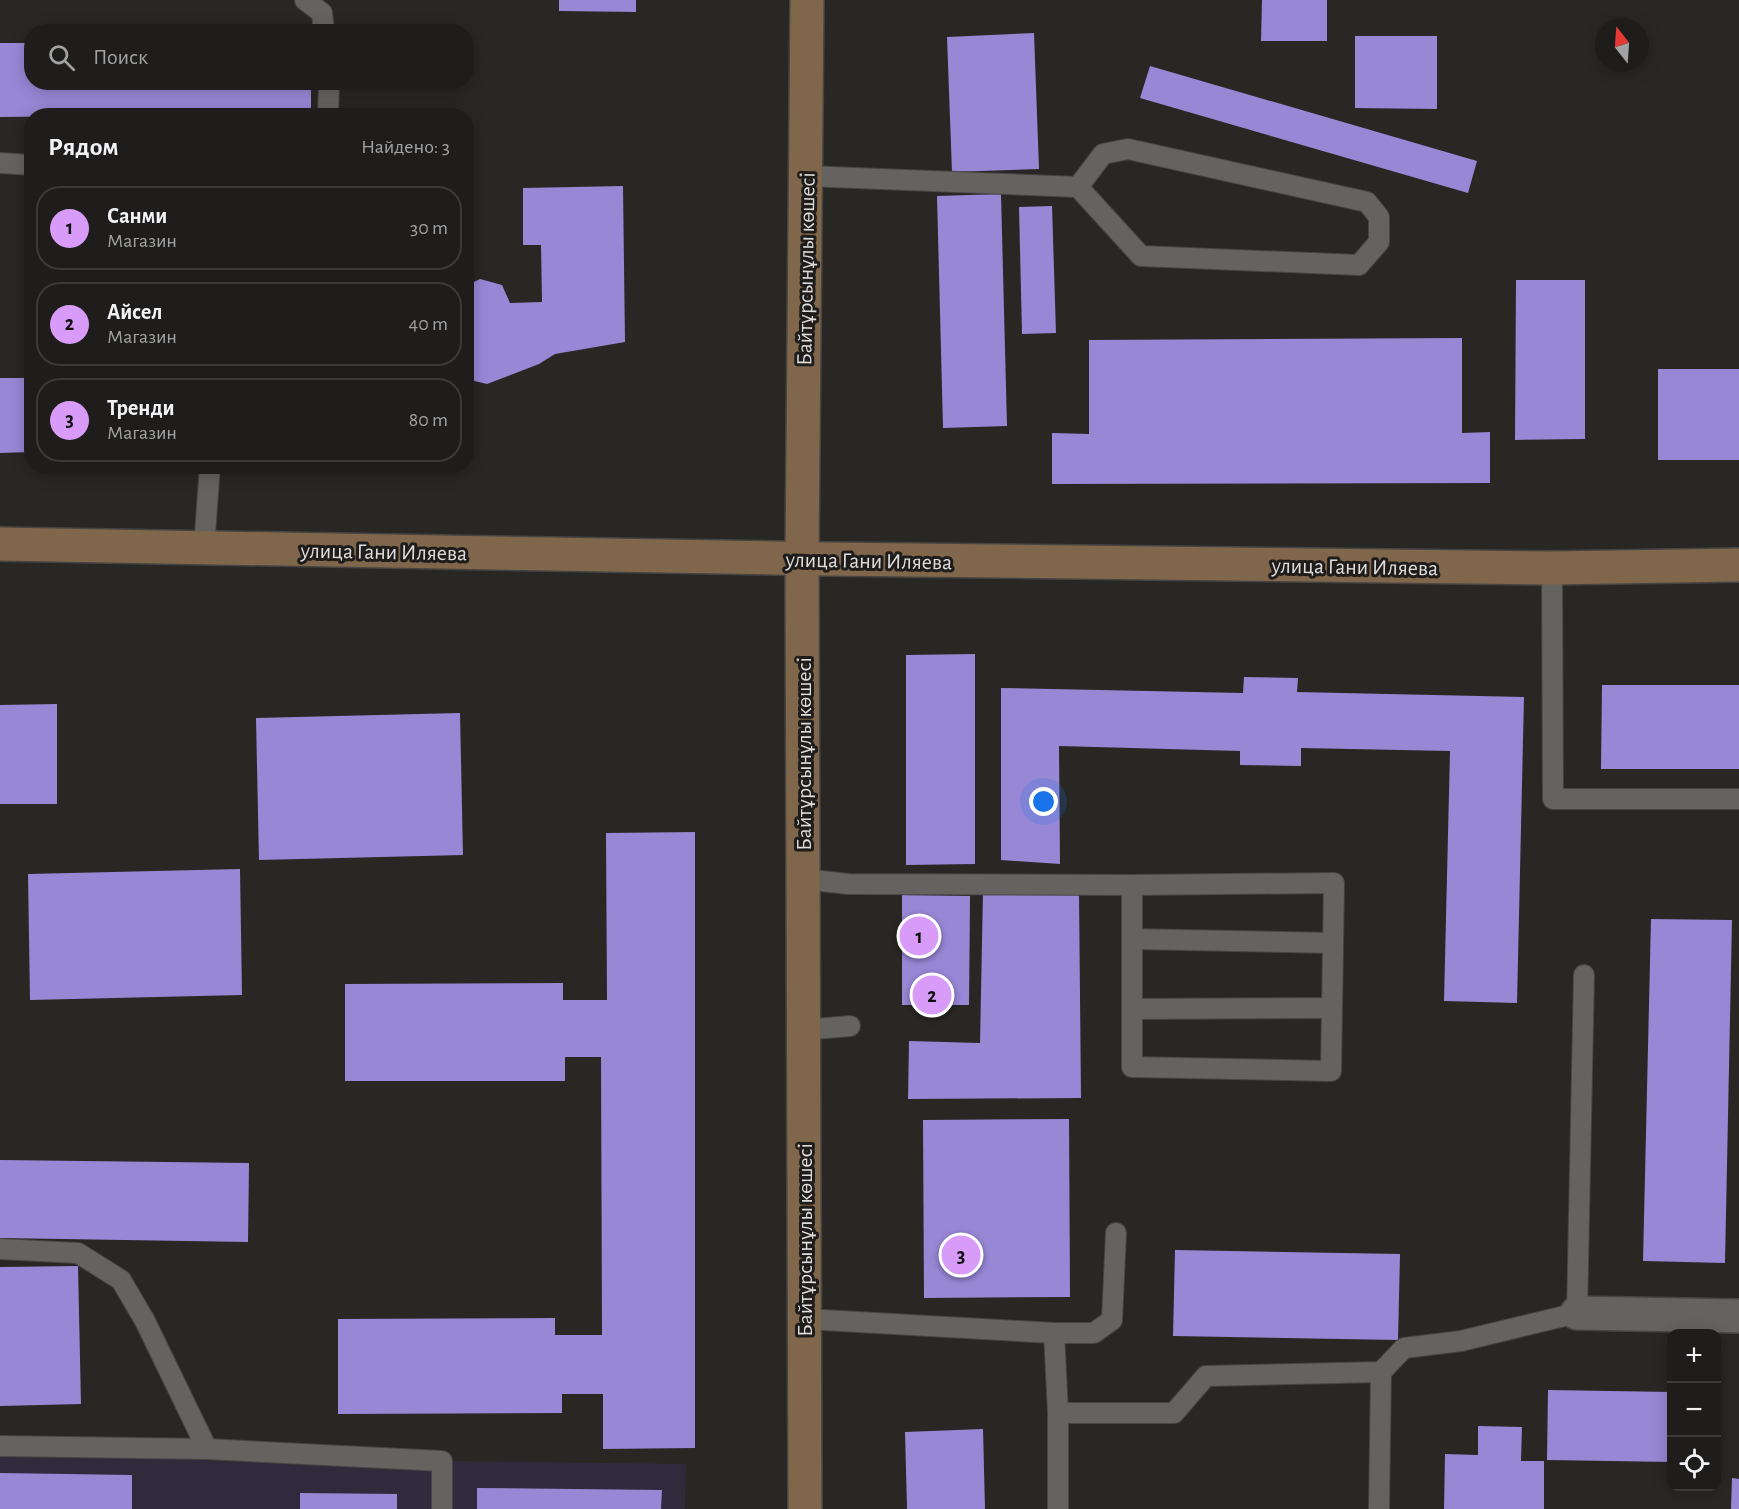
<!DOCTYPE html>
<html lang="ru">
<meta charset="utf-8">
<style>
body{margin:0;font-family:"Alegreya Sans",sans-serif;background:#2b2a28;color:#f1f3f6}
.controls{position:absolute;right:18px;bottom:18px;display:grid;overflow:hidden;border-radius:12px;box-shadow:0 3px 15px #0003}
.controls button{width:54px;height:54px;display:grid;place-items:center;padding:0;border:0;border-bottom:2px solid #3c3b3a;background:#1e1d1b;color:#f1f3f6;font:30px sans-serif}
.compass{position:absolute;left:1595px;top:18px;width:54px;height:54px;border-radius:50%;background:#1e1d1b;box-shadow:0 3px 15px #0003;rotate:343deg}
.you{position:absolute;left:1044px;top:802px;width:21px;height:21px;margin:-15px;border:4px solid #fff;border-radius:50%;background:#1a73e8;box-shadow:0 0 0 9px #1a73e833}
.badge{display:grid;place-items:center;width:39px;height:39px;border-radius:50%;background:#d89bf8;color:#111;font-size:20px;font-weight:700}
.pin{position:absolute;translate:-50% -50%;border:3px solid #fff;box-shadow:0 2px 6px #0006}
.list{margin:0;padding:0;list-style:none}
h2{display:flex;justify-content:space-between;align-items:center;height:78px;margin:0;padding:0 24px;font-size:26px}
h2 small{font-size:20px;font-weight:400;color:#a1a2a3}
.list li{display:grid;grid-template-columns:39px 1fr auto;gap:18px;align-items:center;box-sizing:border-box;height:84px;margin:0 12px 12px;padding:0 12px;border:2px solid #3c3b3a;border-radius:24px}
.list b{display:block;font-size:22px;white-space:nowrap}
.list p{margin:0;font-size:20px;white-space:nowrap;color:#a1a2a3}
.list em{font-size:20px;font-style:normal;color:#a1a2a3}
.icon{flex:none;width:33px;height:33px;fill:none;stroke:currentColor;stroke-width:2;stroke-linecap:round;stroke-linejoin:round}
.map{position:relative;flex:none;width:1739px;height:1509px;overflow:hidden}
.search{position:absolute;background:#1e1d1b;box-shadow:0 3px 15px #0003;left:24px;top:24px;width:450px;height:66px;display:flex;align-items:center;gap:15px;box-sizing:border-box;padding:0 21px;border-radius:24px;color:#a1a2a3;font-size:22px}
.panel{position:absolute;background:#1e1d1b;box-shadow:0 3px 15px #0003;left:24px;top:108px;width:450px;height:366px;border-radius:24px}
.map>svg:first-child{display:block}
</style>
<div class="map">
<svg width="1739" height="1509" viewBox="0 0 1739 1509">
<rect width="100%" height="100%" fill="#282724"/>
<path fill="#302b3c" d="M 0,1450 L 442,1461 L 686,1464 L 685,1509 L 0,1509 Z"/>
<g fill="#9887d5">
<path d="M 559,0 L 636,0 L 636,12 L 559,11 Z"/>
<path d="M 1262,0 L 1327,0 L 1327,41 L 1261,41 Z"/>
<path d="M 1034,33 L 1039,169 L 952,172 L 947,37 Z"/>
<path d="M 1355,36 L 1437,36 L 1437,109 L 1355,108 Z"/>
<path d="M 0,43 L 32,43 L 32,82 L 311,82 L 311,114 L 0,117 Z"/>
<path d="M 1150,66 L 1477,161 L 1468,193 L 1140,98 Z"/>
<path d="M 623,186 L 625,342 L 555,354 L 539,364 L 487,384 L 466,379 L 466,286 L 480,279 L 502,285 L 510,303 L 542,302 L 541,245 L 523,245 L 523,188 Z"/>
<path d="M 1001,194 L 1007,426 L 943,428 L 937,196 Z"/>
<path d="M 1052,206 L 1056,333 L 1022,334 L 1019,207 Z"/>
<path d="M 1516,280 L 1585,280 L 1585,439 L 1515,440 Z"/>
<path d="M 1462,338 L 1462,433 L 1490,432 L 1490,483 L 1052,484 L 1052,433 L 1089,434 L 1089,340 Z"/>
<rect x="1658" y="369" width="81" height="91"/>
<path d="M 0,378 L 32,378 L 32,452 L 0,453 Z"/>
<path d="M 975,654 L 975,864 L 906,865 L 906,655 Z"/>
<path d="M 1244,677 L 1298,678 L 1297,692 L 1524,697 L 1517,1003 L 1444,1001 L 1450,751 L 1301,748 L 1301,766 L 1240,765 L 1240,751 L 1059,746 L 1060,864 L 1001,860 L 1001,688 L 1243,693 Z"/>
<path d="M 1602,685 L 1739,685 L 1739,769 L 1601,769 Z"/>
<path d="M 57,704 L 57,804 L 0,804 L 0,705 Z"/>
<path d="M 460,713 L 463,855 L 259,860 L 256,718 Z"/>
<path d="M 695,832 L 695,1448 L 603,1449 L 603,1394 L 562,1394 L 562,1413 L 338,1414 L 338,1319 L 555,1318 L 555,1335 L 602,1335 L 601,1057 L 565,1057 L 565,1081 L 345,1081 L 345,984 L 563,983 L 563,1000 L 607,1000 L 606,833 Z"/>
<path d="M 240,869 L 242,995 L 30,1000 L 28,874 Z"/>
<path d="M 983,891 L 1079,893 L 1081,1098 L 908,1099 L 909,1041 L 980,1043 Z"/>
<path d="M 902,895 L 970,896 L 969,1005 L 902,1005 Z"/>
<path d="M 1651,919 L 1732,920 L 1725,1263 L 1643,1261 Z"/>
<path d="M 1069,1119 L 1070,1297 L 924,1298 L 923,1120 Z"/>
<path d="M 0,1160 L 249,1163 L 248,1242 L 0,1238 Z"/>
<path d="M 1175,1250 L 1400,1254 L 1398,1340 L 1173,1336 Z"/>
<path d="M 78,1266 L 81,1404 L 0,1406 L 0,1267 Z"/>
<path d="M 1548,1390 L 1672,1392 L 1672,1462 L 1547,1460 Z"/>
<path d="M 1478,1426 L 1522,1427 L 1521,1461 L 1544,1461 L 1544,1509 L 1444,1509 L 1445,1454 L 1478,1455 Z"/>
<path d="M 983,1429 L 985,1509 L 907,1509 L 905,1432 Z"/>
<path d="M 0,1473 L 132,1475 L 132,1509 L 0,1509 Z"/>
<path d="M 1732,1478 L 1739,1479 L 1739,1509 L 1731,1509 Z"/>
<path d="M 477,1488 L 662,1490 L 661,1509 L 477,1509 Z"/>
<path d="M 300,1493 L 397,1494 L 397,1509 L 300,1509 Z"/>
</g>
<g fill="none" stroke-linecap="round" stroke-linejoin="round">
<g stroke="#464543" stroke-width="22">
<g id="lane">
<path d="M 305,0 L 322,13 L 324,32"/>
<path d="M 328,116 L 329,82"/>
<path d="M 0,163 L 32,165"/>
<path d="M 806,176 L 1078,187 L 1141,256 L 1359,265 L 1379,242 L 1379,217 L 1367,202 L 1128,149 L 1103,154 L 1078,187"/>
<path d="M 204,547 L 210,466"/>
<path d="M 1552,568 L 1553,799 L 1739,799"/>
<path d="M 803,879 L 848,884 L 1132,885 L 1334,883 L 1331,1071 L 1132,1067 L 1132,885"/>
<path d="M 1132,939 L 1333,943"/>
<path d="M 1132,1009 L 1331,1008"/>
<path d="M 803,1030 L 850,1026"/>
<path d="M 0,1249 L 78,1253 L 121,1280 L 145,1321 L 207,1449"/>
<path d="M 805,1319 L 1054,1333 L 1058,1413 L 1058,1509"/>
<path d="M 1054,1333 L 1094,1333 L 1112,1320 L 1116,1233"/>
<path d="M 1058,1413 L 1174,1413 L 1206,1376 L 1381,1372 L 1404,1348 L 1461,1341 L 1577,1313 L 1584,975"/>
<path d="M 0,1446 L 207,1449 L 442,1461 L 442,1509"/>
<path d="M 1379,1509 L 1381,1372"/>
</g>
</g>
<g stroke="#464543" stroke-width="36">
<path id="street" d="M 1577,1313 L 1739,1316"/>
</g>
<g stroke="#464543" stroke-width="36">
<g id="secondary">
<path d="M 0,544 L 828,559 L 1552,568 L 1739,565"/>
<path d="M 805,1509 L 802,559 L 807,0"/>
</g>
</g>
<use href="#lane" stroke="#646360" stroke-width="20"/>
<use href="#street" stroke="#646360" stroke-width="33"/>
<use href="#secondary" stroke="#80664a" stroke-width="33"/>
</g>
<g text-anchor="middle" stroke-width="6" stroke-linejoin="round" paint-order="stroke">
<g font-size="22" fill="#dedddc" stroke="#1e1d1b">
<text transform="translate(805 269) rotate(-89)" y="8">Байтұрсынұлы көшесі</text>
<text transform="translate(384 551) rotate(1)" y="8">улица Гани Иляева</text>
<text transform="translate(869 560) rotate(1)" y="8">улица Гани Иляева</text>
<text transform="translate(1355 566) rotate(1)" y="8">улица Гани Иляева</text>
<text transform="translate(803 754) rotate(-90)" y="8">Байтұрсынұлы көшесі</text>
<text transform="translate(804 1240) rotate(-90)" y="8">Байтұрсынұлы көшесі</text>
</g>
</g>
</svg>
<div class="controls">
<button>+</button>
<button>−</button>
<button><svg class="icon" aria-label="locate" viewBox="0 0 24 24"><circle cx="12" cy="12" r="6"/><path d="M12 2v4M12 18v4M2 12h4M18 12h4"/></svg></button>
</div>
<svg class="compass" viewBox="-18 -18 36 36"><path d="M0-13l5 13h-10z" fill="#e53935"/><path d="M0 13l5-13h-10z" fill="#a1a2a3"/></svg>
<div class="you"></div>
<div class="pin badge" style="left:919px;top:936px">1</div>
<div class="pin badge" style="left:932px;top:995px">2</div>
<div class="pin badge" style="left:961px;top:1255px">3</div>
<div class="search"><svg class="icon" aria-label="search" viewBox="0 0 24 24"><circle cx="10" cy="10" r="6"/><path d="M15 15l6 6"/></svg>Поиск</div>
<section class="panel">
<h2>Рядом<small>Найдено: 3</small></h2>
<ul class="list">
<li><span class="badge">1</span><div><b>Санми</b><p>Магазин</p></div><em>30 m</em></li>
<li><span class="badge">2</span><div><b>Айсел</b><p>Магазин</p></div><em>40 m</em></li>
<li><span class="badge">3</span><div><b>Тренди</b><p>Магазин</p></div><em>80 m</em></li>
</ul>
</section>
</div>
